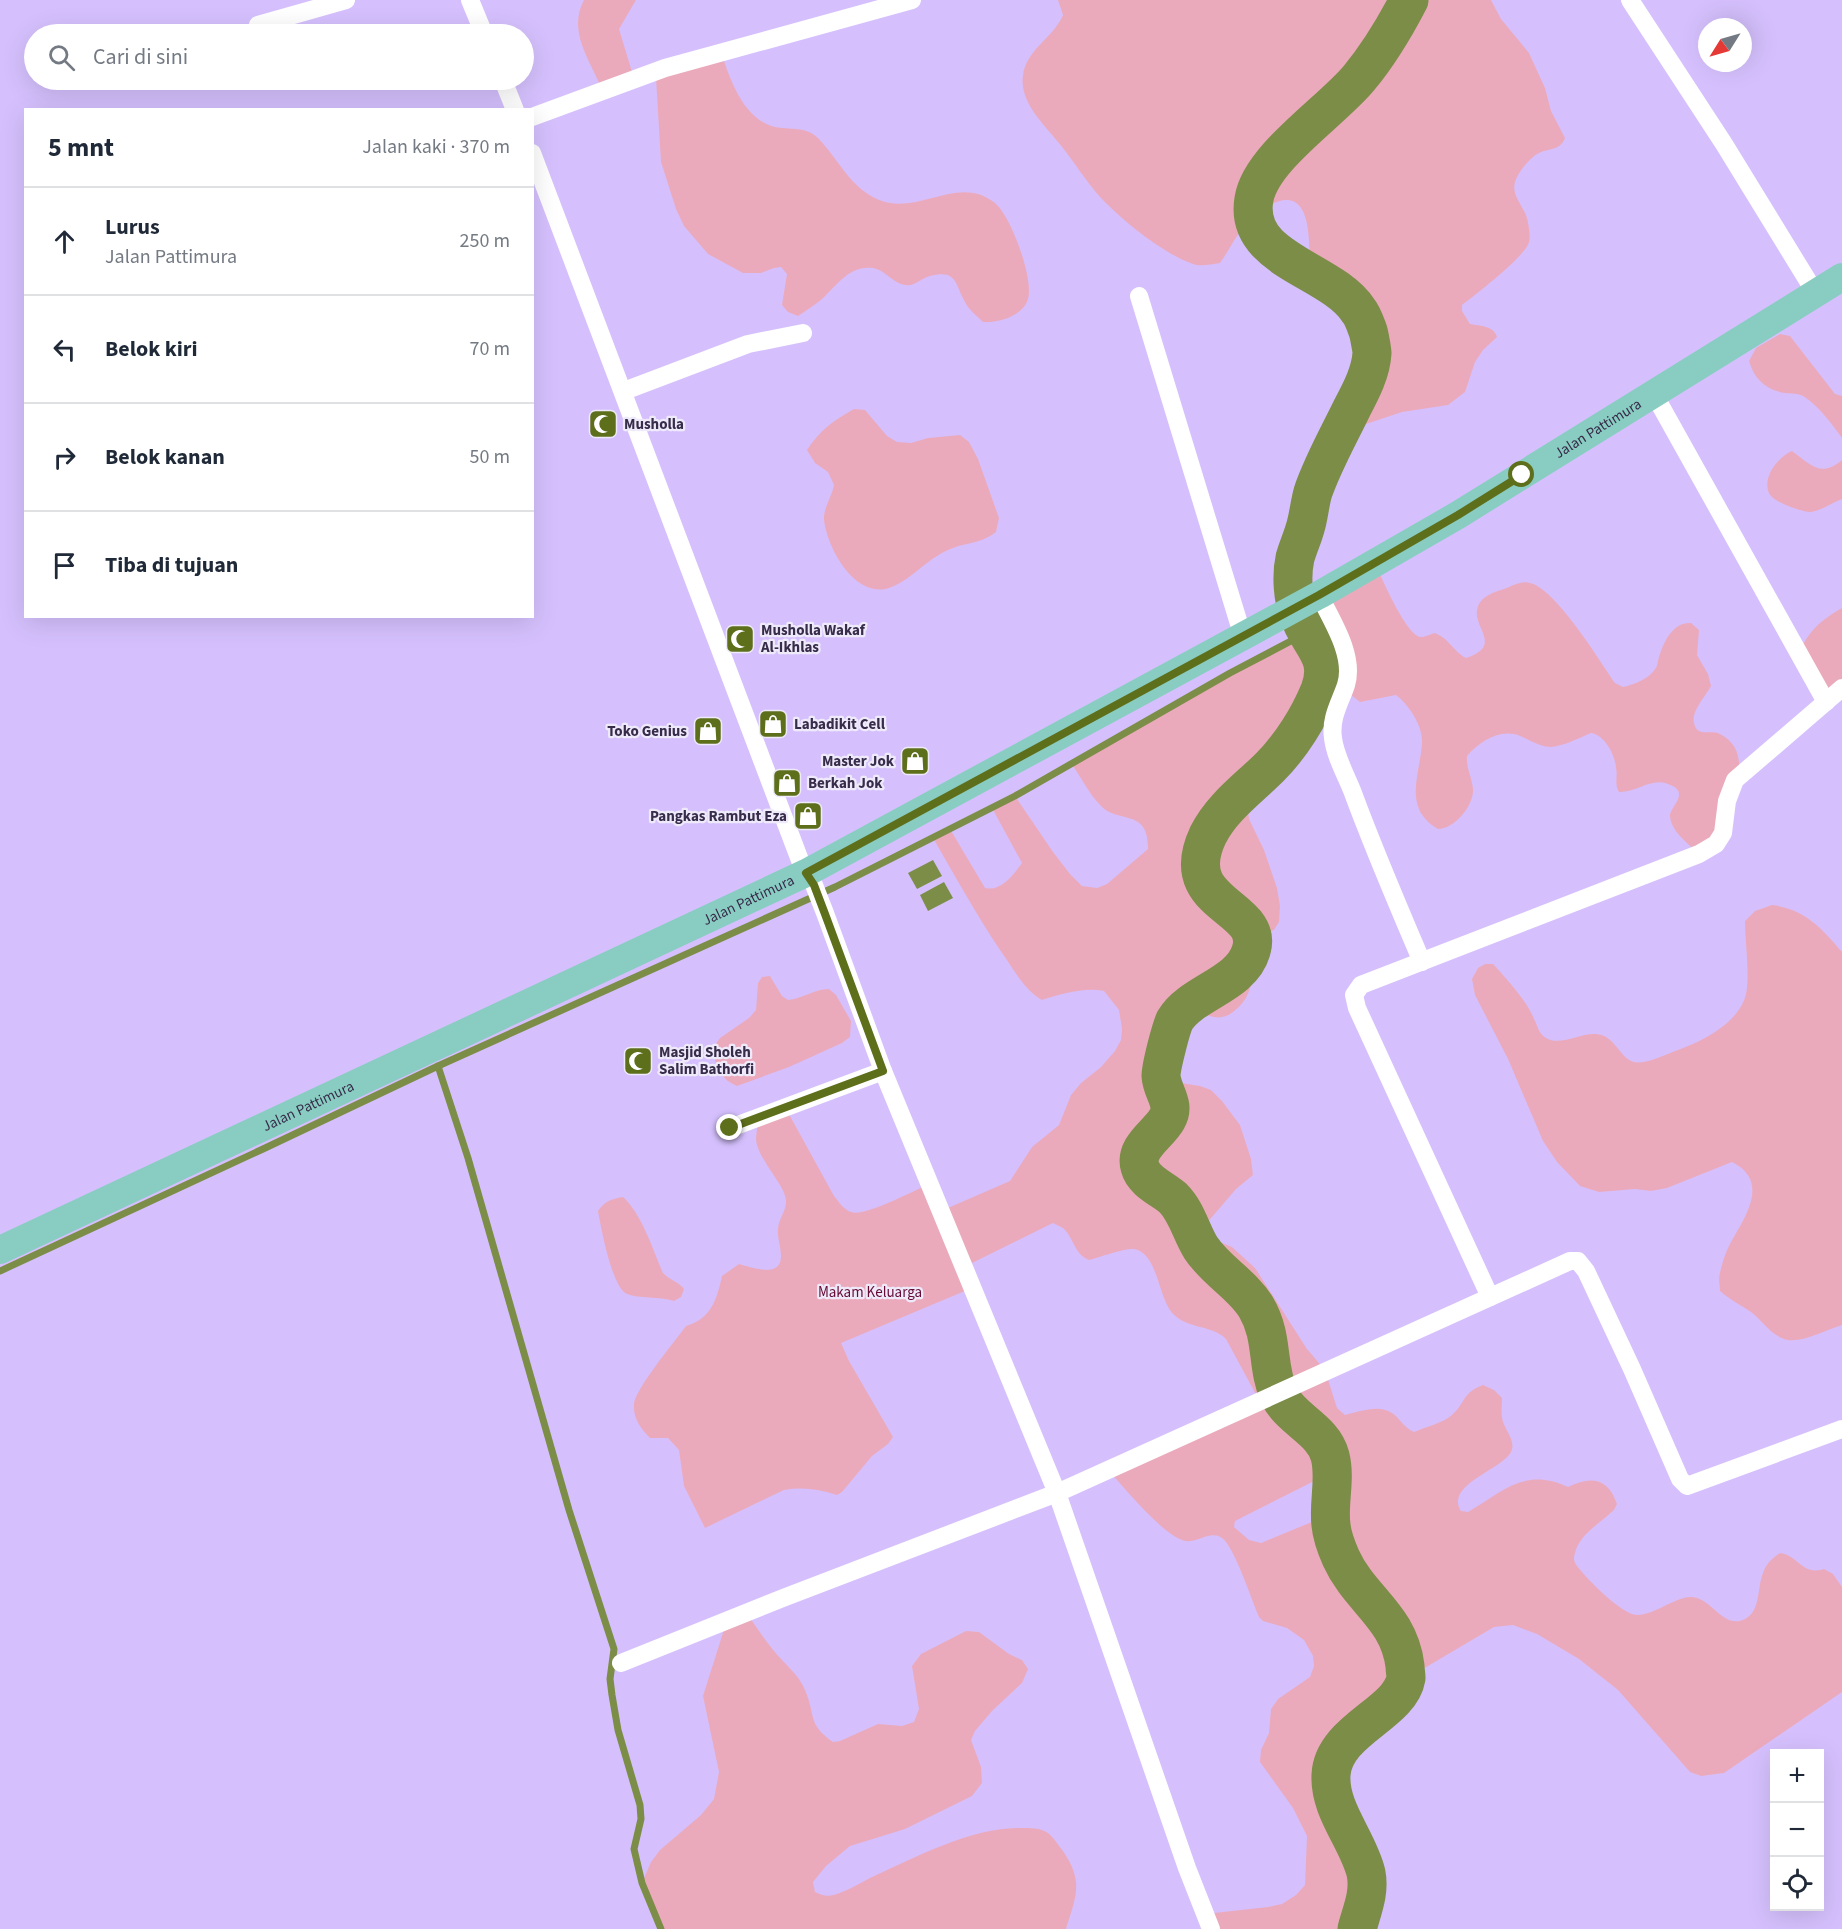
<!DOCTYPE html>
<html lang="id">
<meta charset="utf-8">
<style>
body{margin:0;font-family:"Source Sans 3",sans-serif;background:#f6f6f7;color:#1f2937}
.controls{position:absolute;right:18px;bottom:18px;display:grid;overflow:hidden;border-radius:0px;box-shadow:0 6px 24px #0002}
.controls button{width:54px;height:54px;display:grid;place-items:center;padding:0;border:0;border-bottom:2px solid #e0e1e3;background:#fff;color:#1f2937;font:30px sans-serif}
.compass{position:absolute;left:1698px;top:18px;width:54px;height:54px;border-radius:50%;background:#fff;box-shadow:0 6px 24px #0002;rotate:233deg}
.stop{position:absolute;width:18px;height:18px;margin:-14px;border:4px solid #5e6f1b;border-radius:50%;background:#fff}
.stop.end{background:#5e6f1b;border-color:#fff;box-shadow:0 2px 6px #0008}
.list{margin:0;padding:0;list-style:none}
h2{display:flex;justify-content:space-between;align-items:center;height:78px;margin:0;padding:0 24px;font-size:26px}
h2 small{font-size:20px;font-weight:400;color:#747a83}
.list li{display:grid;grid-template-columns:39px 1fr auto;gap:18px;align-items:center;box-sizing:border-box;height:108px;padding:0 24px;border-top:2px solid #e0e1e3}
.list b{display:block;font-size:22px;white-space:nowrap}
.list p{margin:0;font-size:20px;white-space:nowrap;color:#747a83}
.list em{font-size:20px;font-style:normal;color:#747a83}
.icon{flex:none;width:33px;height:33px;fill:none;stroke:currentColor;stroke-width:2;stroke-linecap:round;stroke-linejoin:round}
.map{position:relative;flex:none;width:1842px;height:1929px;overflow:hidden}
.search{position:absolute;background:#fff;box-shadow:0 6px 24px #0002;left:24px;top:24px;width:510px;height:66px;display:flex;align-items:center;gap:15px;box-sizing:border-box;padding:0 21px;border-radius:33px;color:#747a83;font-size:22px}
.panel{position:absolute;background:#fff;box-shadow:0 6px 24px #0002;left:24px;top:108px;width:510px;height:510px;border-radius:0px}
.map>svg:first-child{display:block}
</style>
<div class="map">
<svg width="1842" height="1929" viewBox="0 0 1842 1929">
<rect width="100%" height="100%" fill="#d5c0fd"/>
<g fill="#ebaabc" fill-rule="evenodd">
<path d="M 584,0 L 636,0 L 619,29 L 632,72 L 600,85 C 588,57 568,30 584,0 Z"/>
<path d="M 1058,0 L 1491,0 L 1501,19 L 1529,53 L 1545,88 L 1551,111 L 1565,138 C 1560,151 1549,148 1539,153 C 1531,157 1521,169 1517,177 C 1510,191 1518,199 1524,211 C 1528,217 1531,236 1529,242 C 1526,256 1475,295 1462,305 L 1462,311 L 1470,324 C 1481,326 1494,326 1497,337 L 1483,350 L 1475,362 L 1465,392 L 1448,405 L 1402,412 L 1366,424 L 1358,422 L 1349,414 C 1365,382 1380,357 1364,321 C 1359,311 1354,303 1345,296 C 1334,287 1321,280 1310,272 C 1309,255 1311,222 1301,208 C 1286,186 1254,215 1243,228 C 1234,239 1228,252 1220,263 C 1212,264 1200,267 1193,264 C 1162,253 1123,221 1100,197 C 1085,180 1073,160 1058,142 C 1043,123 1019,102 1023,75 C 1026,50 1054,37 1063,15 Z"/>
<path d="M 721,52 C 730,79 743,119 775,127 C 789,130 806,126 818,138 C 841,162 854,196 890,203 C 926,209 961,176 995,203 C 1011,216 1034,279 1028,299 C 1024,315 999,323 983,322 C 977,316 968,309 965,302 C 955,284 957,269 930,276 C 921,278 915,287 905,285 C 894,284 885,270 873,268 C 852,265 840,281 827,294 C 819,303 808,309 798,316 L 788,312 L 782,305 L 787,274 L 781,267 L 774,268 L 761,273 L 743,273 L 708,254 L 684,226 L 676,209 L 661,162 L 656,78 Z"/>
<path d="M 1780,334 L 1790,336 L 1835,394 L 1842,396 L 1842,438 C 1831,423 1819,406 1803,396 C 1798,393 1791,394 1785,393 C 1766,390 1754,379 1749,361 L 1756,348 Z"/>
<path d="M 854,409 L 865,410 L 887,436 L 897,442 L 911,443 L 928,438 L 960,435 L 969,442 L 978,459 L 999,518 L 996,532 C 977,546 966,541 946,551 C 926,560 910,581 889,588 C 855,599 827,548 824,520 C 823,509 832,496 834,485 L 828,472 L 815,463 L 807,450 C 819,431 834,420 854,409 Z"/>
<path d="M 1792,451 C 1811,465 1821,478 1842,460 L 1842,499 C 1832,503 1822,510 1811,512 C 1802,512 1772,502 1769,493 C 1762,477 1778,457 1792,451 Z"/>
<path d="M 1375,563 C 1381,577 1406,634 1420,637 C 1425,637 1429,635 1434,633 C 1448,637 1454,652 1466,658 C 1505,645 1470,627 1478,606 C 1482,596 1494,592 1504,589 C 1512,586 1522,580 1530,583 C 1556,589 1599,660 1615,683 L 1623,687 C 1634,685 1650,678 1656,668 C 1658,664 1658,658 1660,654 C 1665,639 1674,622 1691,623 L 1699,630 L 1697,655 L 1708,674 L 1711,686 C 1706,696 1691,711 1694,723 C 1697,738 1710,729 1720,734 C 1752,750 1737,791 1726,816 C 1719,829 1707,842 1699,854 C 1689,844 1671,832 1670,816 C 1669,807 1694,791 1665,783 C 1650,779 1634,793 1619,792 C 1614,784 1618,776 1616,768 C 1615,755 1605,735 1591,733 C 1579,738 1564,746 1551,747 C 1541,747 1530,740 1520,736 C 1501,728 1480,741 1467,756 C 1466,768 1472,777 1473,789 C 1474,806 1454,829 1438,829 C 1402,808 1420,775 1422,743 C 1423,726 1409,705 1396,695 L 1360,702 L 1351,695 L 1319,595 Z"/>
<path d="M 1842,608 L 1842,688 L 1826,702 L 1799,654 C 1807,632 1821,620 1842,608 Z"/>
<path d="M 1308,632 C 1315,642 1323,652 1323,665 C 1325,692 1298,736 1281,756 C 1270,768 1258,778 1246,788 L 1249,819 L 1264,850 L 1277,888 L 1280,906 L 1279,922 L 1274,930 L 1252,938 C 1253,965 1258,994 1233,1012 C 1226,1018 1216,1019 1207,1015 C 1202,1012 1197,1006 1192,1003 L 1175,1021 L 1161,1070 L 1174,1082 L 1200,1086 L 1211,1090 L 1222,1101 L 1240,1125 L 1251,1159 L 1253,1175 L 1236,1189 L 1206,1224 L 1206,1234 L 1210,1238 L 1232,1247 L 1255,1268 L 1307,1349 L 1325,1370 L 1337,1408 L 1345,1415 C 1359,1412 1378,1404 1392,1413 C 1400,1418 1404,1428 1414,1432 C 1425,1427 1444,1423 1453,1414 C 1466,1402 1462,1393 1483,1385 L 1494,1390 L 1502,1398 C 1502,1405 1501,1411 1502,1417 C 1503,1429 1517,1440 1511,1452 C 1503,1469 1444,1485 1461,1511 L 1468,1512 C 1504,1491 1525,1467 1568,1487 C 1590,1476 1608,1477 1617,1504 L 1614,1510 C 1600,1523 1579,1535 1575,1553 C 1573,1558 1574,1562 1577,1566 C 1586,1578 1622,1615 1637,1615 C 1657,1615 1680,1592 1697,1598 C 1714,1603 1725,1629 1745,1619 C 1761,1611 1757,1587 1763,1573 C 1766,1564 1772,1558 1780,1553 C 1798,1555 1802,1576 1824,1569 L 1833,1574 L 1842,1587 L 1842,1692 L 1724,1773 L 1701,1776 L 1690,1772 L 1618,1690 L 1579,1659 L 1537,1634 L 1513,1625 L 1494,1627 L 1406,1679 L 1396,1698 L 1360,1728 L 1338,1752 L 1330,1770 L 1332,1790 L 1366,1874 L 1367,1898 L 1357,1929 L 1211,1929 L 1205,1914 L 1268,1907 L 1282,1904 L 1296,1895 L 1305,1885 L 1307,1836 L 1293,1808 L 1260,1762 L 1261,1750 L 1269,1733 L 1271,1709 L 1278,1699 L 1310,1677 L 1314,1666 L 1313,1656 L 1304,1640 L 1287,1628 L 1263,1621 L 1259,1617 C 1252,1601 1234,1546 1222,1538 C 1210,1530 1198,1543 1186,1541 C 1166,1539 1123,1486 1108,1470 L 1259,1400 L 1226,1339 C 1212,1325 1188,1329 1173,1314 C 1158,1298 1158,1253 1134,1249 C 1125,1248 1100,1257 1089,1260 C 1074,1254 1074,1238 1063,1228 C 1060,1226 1056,1225 1053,1223 L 964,1267 L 972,1288 L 841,1343 L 849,1361 L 893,1437 L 888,1444 L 872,1456 L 842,1492 L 837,1495 C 819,1489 802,1487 784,1490 L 705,1528 L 684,1486 L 679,1450 L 668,1438 L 650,1438 C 641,1429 633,1418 634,1405 C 634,1390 676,1340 686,1326 C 711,1319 717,1299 722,1276 L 739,1264 C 751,1267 781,1279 781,1256 C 781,1247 777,1238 778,1229 C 778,1220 786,1211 786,1202 C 787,1187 758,1160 756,1140 C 756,1133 758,1124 759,1117 L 785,1107 L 834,1196 C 839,1202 843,1209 851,1212 C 865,1217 913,1191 929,1184 L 941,1211 L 1010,1181 L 1032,1147 L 1059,1125 L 1071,1095 L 1081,1083 L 1101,1067 L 1115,1051 L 1121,1040 L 1122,1029 L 1119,1010 L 1104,991 C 1084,987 1062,994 1042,1000 C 1023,989 1013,968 1000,950 C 976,914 955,876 933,838 L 950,829 L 985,888 C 1001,892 1014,874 1022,863 L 992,808 L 1015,796 L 1053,852 L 1070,874 L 1082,886 L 1097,888 L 1107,884 L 1148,849 C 1149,808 1118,824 1101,806 C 1089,794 1081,777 1071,763 L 1230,673 ZM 1332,1472 L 1331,1514 L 1261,1543 L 1249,1540 L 1234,1527 L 1235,1521 Z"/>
<path d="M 1772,905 C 1804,909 1822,928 1842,952 L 1842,1325 C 1826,1330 1805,1342 1788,1340 C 1772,1337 1763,1321 1751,1312 C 1741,1305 1730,1300 1720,1291 C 1720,1285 1718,1279 1720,1273 C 1722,1263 1726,1251 1731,1242 C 1746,1216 1770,1181 1732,1162 L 1667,1188 L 1651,1191 L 1635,1189 L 1599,1192 L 1580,1186 L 1557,1162 L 1543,1141 L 1508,1059 L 1475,995 L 1472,979 L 1478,968 L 1485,964 L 1493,964 C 1506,978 1527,1001 1534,1019 C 1538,1026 1538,1033 1546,1038 C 1563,1048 1585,1028 1604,1036 C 1616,1041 1622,1059 1634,1062 C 1646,1065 1666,1054 1678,1050 C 1703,1041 1739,1023 1746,994 C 1750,976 1745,942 1745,921 L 1755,911 Z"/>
<path d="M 770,976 L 782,996 L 788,1000 C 802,999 814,989 829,989 L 836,995 L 851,1021 L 850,1037 L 842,1043 L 789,1067 L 737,1086 C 720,1079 716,1066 712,1049 L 720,1038 L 749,1018 L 756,1010 L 758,983 L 762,977 Z"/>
<path d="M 623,1197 C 642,1214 653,1250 663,1273 C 669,1280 678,1281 684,1289 L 681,1297 L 674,1301 C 659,1296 639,1299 627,1294 C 612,1288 601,1227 598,1211 C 605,1201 611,1199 623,1197 Z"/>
<path d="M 746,1612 C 755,1625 764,1639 774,1651 C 785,1665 798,1673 805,1690 C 816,1715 807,1724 833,1742 L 840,1741 L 878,1724 L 902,1726 L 914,1722 L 919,1709 L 912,1666 L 921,1654 L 966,1631 L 979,1632 L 1009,1654 L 1022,1660 L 1028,1669 L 1022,1683 L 992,1711 L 975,1731 L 971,1740 L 981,1767 L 982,1783 L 972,1796 L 905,1829 L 850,1846 L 826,1866 L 813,1882 L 815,1892 C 823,1896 828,1897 837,1894 C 849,1890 862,1882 874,1876 C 918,1856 969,1829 1017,1828 C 1028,1828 1039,1827 1048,1833 C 1054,1838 1059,1846 1063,1851 C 1084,1882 1076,1896 1066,1929 L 661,1929 L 642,1883 L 651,1862 L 660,1850 L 701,1815 L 714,1799 L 719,1772 L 703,1696 L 727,1620 Z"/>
</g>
<g fill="#7c8d48">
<path d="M 933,860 L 942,876 L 917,889 L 908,873 Z"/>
<path d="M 944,882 L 953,898 L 928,911 L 920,895 Z"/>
</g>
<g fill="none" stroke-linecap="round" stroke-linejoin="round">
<g stroke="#7c8d48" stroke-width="7">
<path d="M 438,1066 L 468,1158 L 569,1510 L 614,1649 L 610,1679 L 612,1695 L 618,1730 L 640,1805 L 641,1819 L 634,1849 L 642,1883 L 661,1929"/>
<path d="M 0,1271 L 263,1149 L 438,1066 L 835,887 L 1015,796 L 1230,673 L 1308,632"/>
</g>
<path stroke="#7c8d48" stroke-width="39" d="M 1357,1929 C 1362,1910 1370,1893 1366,1873 C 1358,1840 1329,1810 1331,1775 C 1333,1730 1400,1714 1406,1678 C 1406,1674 1405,1670 1405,1666 C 1399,1616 1360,1600 1341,1558 C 1337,1549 1332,1536 1331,1525 C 1328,1503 1336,1479 1330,1456 C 1323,1429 1291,1420 1279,1395 C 1266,1366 1274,1337 1256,1307 C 1242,1284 1216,1271 1201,1248 C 1191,1232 1187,1212 1173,1198 C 1163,1189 1144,1182 1140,1167 C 1134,1147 1159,1134 1167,1119 C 1176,1104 1162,1092 1161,1076 C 1161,1067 1171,1028 1175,1020 C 1192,992 1241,985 1251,951 C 1266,905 1174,907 1208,835 C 1222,807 1248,789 1270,767 C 1291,746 1309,717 1320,690 C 1333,655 1308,644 1299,615 C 1293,599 1291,576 1295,558 C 1298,547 1303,537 1306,525 C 1309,514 1310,502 1313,492 C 1323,463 1339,435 1352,408 C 1361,391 1371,372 1372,353 C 1372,350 1369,334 1368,331 C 1365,323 1363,316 1358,310 C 1331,269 1243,260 1254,199 C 1261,157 1332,111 1359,78 C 1379,54 1395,27 1409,0"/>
<g stroke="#fff" stroke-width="18">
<path d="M 470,0 L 484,34"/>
<path d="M 1630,0 L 1724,144 L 1816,294"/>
<path d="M 258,25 L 346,0"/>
<path d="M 503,80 L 515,110"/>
<path d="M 532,117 L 665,68 L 912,0"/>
<path d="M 532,153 L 801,863 L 814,885 L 825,913 L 883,1071 L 1057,1493 L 1187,1868 L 1211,1929"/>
<path d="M 1139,296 L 1240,627 L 1245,636"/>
<path d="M 624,391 L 748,344 L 803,333"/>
<path d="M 1654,394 L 1826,702"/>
<path d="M 1319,595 C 1332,621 1355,656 1346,685 C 1340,703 1330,718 1333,738 C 1335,756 1346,775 1353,793 C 1374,850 1398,906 1422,962"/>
<path d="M 730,1128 L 883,1071"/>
<path d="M 1490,1297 L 1357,1008 L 1354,995 L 1361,985 L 1699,854 L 1716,844 L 1723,833 L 1727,801 L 1735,780 L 1842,688"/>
<path d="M 621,1663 L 783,1598 L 1057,1493 L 1570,1261 L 1578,1261 L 1586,1271 L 1632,1369 L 1680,1479 L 1687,1486 L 1842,1429"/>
</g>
<path stroke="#89cdc2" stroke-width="28" id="s1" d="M 0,1250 L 806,873 L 1319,595 L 1458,515 L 1842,277"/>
</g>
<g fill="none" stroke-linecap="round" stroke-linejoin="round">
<path stroke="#5e6f1b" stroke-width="8" d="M 730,1128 L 883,1071 L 825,914 L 814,885 L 806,873 L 1319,595 L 1458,515 L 1522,475"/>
</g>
<defs>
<g id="mosque-square" transform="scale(1.5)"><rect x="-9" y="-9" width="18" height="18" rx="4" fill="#5e6f1b" stroke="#efeafa"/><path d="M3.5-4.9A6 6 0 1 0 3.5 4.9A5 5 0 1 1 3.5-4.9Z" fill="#fff"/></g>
<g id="shop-square" transform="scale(1.5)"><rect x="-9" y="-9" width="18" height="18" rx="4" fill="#5e6f1b" stroke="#efeafa"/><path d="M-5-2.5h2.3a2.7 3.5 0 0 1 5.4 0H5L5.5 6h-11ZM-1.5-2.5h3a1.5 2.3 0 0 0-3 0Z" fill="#fff"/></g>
</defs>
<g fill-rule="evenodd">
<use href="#mosque-square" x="603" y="424"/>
<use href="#mosque-square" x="740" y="639"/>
<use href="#shop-square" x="773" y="724"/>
<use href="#shop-square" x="708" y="731"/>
<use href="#shop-square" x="915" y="761"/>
<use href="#shop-square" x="787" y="783"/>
<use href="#shop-square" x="808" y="816"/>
<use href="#mosque-square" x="638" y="1061"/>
</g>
<g text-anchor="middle" stroke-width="4.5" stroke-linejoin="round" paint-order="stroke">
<g font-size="15" font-weight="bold" fill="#372c4a" stroke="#efeafa" text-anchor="start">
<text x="624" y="429">Musholla</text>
<text x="761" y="635">Musholla Wakaf<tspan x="761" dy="17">Al-Ikhlas</tspan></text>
<text x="794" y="729">Labadikit Cell</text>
<text x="687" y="736" text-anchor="end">Toko Genius</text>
<text x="894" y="766" text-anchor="end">Master Jok</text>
<text x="808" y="788">Berkah Jok</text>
<text x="787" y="821" text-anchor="end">Pangkas Rambut Eza</text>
<text x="659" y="1057">Masjid Sholeh<tspan x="659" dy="17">Salim Bathorfi</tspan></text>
</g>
<g font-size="15" fill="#372c4a" stroke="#efeafa">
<text dy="5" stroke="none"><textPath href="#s1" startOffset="1798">Jalan Pattimura</textPath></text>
<text dy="5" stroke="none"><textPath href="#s1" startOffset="826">Jalan Pattimura</textPath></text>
<text dy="5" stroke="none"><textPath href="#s1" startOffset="340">Jalan Pattimura</textPath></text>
</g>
<g font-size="15" fill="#650b34" stroke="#efeafa">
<text x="870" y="1297">Makam Keluarga</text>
</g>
</g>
</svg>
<div class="controls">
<button>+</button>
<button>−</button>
<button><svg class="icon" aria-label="locate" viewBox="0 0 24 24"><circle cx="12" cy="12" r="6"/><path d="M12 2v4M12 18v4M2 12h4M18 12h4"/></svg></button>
</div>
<svg class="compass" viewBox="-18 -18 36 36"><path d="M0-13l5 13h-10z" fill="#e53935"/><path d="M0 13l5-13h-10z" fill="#747a83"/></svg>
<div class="stop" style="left:1522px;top:475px"></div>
<div class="stop end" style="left:730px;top:1128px"></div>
<div class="search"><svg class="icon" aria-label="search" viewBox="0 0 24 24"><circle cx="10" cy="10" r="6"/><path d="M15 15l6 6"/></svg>Cari di sini</div>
<section class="panel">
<h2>5 mnt<small>Jalan kaki · 370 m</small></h2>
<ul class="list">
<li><svg class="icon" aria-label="ahead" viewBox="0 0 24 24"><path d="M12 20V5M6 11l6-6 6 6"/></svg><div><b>Lurus</b><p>Jalan Pattimura</p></div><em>250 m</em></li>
<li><svg class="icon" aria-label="left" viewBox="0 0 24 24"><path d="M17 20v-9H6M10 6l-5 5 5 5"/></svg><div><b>Belok kiri</b></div><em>70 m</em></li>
<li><svg class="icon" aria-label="right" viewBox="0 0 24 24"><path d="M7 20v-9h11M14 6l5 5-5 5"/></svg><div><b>Belok kanan</b></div><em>50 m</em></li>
<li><svg class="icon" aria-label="arrive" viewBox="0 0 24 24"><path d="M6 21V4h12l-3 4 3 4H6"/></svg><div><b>Tiba di tujuan</b></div></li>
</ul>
</section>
</div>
